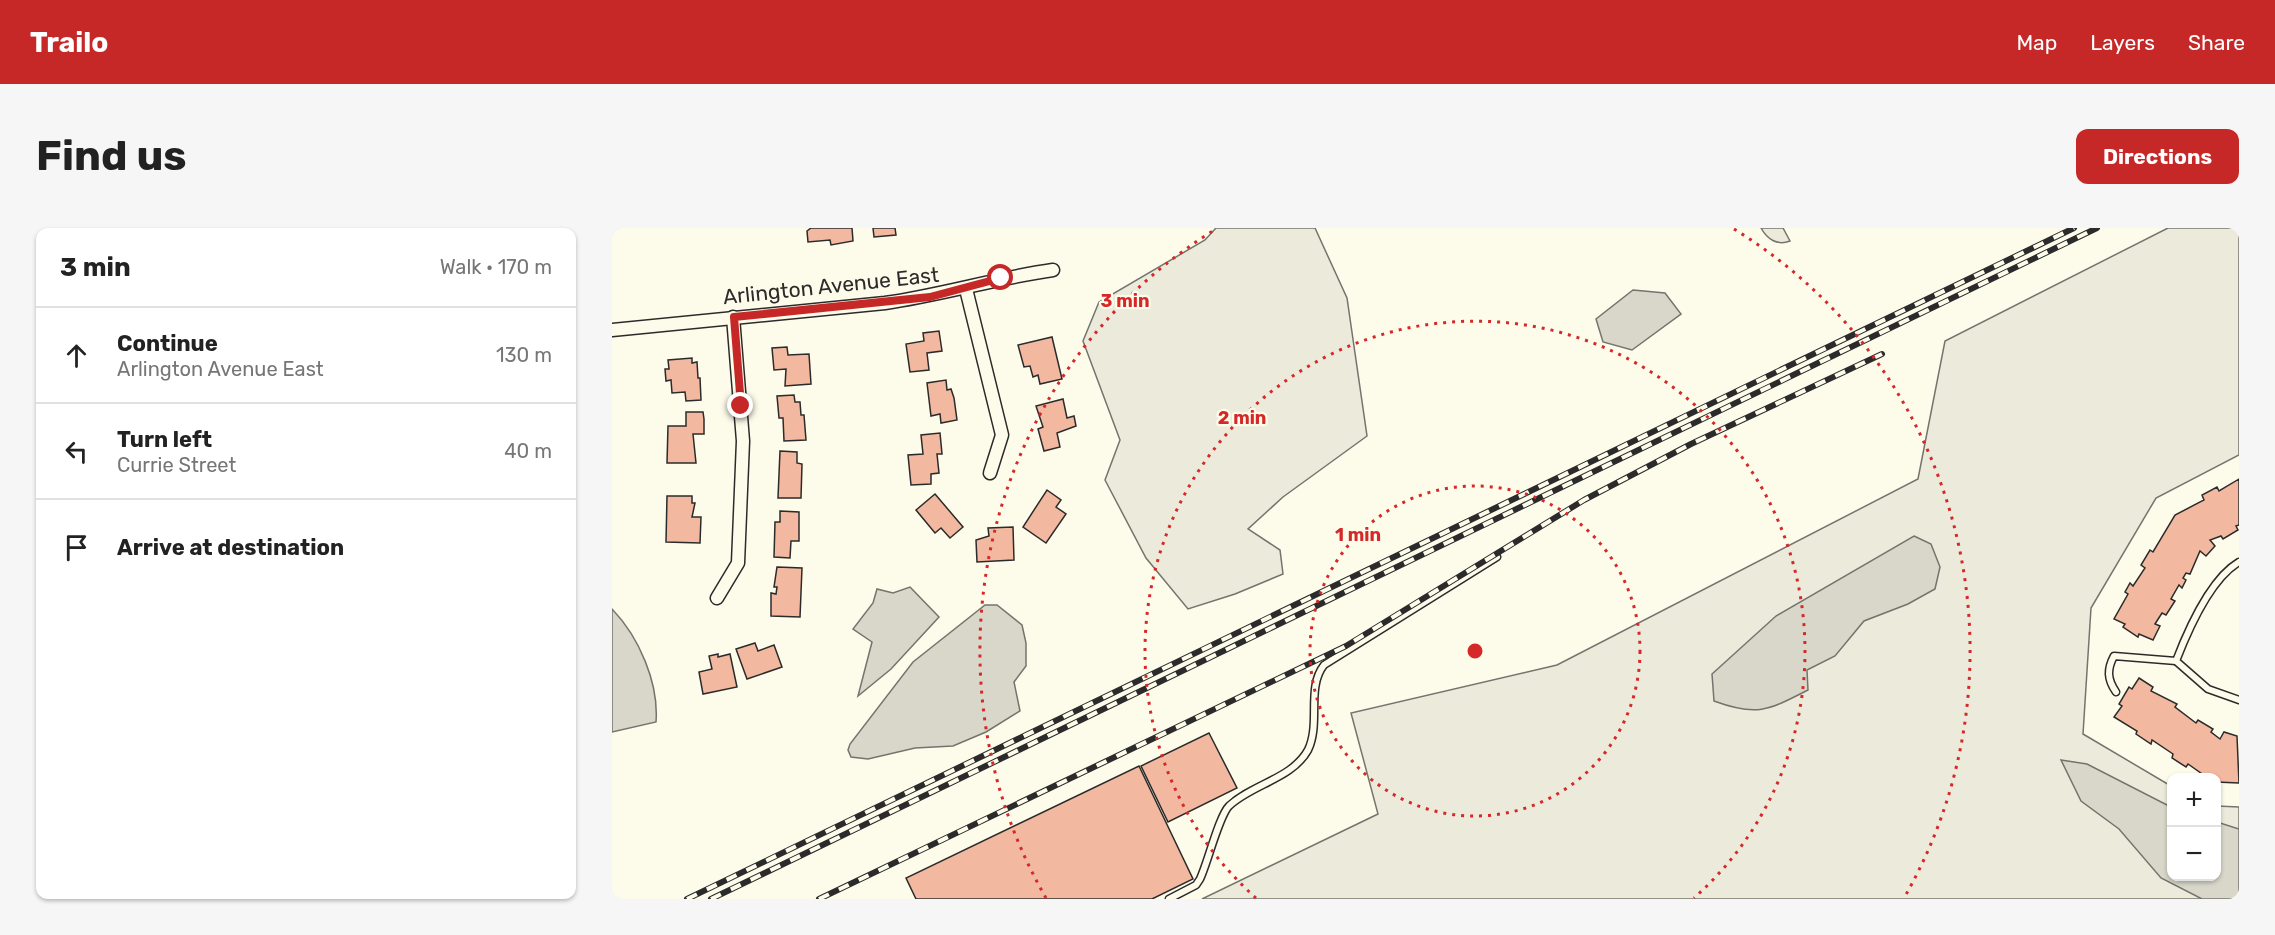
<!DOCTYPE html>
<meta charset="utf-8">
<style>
body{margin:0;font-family:Rubik,sans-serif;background:#f6f6f6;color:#222}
.controls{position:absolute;right:18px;bottom:18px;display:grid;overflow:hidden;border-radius:12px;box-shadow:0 2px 4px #0004}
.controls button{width:54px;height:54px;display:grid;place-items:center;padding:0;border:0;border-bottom:2px solid #e0e0e0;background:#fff;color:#222;font:30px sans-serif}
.stop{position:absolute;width:18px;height:18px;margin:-14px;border:4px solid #c62828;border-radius:50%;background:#fff}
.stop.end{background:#c62828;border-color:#fff;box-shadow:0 2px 6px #0008}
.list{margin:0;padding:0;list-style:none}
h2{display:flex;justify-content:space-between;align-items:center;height:78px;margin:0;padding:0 24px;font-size:26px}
h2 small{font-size:20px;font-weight:400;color:#767676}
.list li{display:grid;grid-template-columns:39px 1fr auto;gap:18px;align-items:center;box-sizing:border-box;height:96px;padding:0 24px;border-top:2px solid #e0e0e0}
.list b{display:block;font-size:22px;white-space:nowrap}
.list p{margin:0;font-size:20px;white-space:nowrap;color:#767676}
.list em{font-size:20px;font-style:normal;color:#767676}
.icon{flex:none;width:33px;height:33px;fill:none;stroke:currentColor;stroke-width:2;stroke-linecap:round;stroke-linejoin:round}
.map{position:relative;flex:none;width:1627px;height:671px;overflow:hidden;border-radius:12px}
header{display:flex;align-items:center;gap:36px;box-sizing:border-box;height:84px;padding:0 30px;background:#c62828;color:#fff}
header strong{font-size:28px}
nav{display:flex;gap:33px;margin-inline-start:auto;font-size:21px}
.intro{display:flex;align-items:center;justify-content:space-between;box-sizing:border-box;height:144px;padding:0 36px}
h1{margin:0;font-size:42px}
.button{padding:15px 27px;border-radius:12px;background:#c62828;color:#fff;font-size:21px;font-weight:700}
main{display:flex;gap:36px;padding:0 36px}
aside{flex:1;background:#fff;border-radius:12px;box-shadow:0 2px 4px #0004}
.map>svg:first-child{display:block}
</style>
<header>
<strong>Trailo</strong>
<nav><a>Map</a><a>Layers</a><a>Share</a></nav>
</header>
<div class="intro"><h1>Find us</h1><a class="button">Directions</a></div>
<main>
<aside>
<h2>3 min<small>Walk · 170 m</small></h2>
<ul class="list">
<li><svg class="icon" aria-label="ahead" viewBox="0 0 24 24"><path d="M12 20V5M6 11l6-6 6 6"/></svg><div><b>Continue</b><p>Arlington Avenue East</p></div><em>130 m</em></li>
<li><svg class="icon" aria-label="left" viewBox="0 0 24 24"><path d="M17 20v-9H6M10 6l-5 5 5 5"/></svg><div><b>Turn left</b><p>Currie Street</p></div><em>40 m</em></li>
<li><svg class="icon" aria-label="arrive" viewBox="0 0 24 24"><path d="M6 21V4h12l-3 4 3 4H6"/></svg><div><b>Arrive at destination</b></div></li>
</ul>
</aside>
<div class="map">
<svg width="1627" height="671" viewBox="0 0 1627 671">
<rect width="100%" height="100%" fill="#fdfbea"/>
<g fill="#ecebdb" stroke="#74746e" stroke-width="1.5">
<path d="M 604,0 L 703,0 L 735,70 L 755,208 L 671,269 L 636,301 L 668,322 L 671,346 L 623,366 L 576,381 L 534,330 L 493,252 L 508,212 L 471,113 L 487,74 L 593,12 Z"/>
<path d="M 1149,0 L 1171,0 L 1178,13 C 1165,18 1155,11 1149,0 Z"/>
<path d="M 1556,0 L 1627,0 L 1627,227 L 1544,270 L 1479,380 L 1471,506 L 1559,558 L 1560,648 L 1604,648 L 1605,578 L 1627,579 L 1627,671 L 590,671 L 766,586 L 739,485 L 945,437 L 1306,251 L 1333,113 Z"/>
</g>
<g fill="#d8d7c9" stroke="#74746e" stroke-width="1.5">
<path d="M 1021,62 L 1053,65 L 1069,86 L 1020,122 L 991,114 L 984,91 Z"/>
<path d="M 1302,308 L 1319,316 L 1328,339 L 1323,361 L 1296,376 L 1252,393 L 1223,428 L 1195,442 L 1196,462 C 1157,482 1145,489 1102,473 L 1100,446 L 1164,388 Z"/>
<path d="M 298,359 L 327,389 L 279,441 L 246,468 L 260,414 L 241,401 L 261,375 L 265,361 L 281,365 Z"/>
<path d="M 373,377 L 385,377 L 410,397 L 414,415 L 414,438 L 402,454 L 408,483 L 374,504 L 341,518 L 303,520 L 256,531 L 239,529 L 236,522 L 238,516 L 301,434 Z"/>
<path d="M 0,381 C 27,409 47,455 44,494 L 0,504 Z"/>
<path d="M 1449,532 L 1475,536 L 1559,579 L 1560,648 L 1604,648 L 1605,594 L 1627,601 L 1627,671 L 1590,671 L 1549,650 L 1507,601 L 1469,573 Z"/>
</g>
<g fill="#f2b8a0" stroke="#2b2b2b" stroke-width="1.5">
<path d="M 199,0 L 240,0 L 241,13 L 219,17 L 218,12 L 196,14 L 195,3 Z"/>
<path d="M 261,0 L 283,0 L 284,7 L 262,9 Z"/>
<path d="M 327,103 L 330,123 L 315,125 L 317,142 L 298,144 L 294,116 L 312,113 L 311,105 Z"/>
<path d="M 440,109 L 450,151 L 428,156 L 426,147 L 421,149 L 418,138 L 412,139 L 406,117 Z"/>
<path d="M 175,119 L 176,127 L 197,126 L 199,156 L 173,158 L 174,141 L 162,142 L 160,120 Z"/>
<path d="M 80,130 L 80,135 L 85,134 L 86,150 L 88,150 L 89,172 L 74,173 L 73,164 L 60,165 L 59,152 L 54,153 L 53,141 L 57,141 L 56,132 Z"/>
<path d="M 334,152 L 335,162 L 339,161 L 342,170 L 345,192 L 329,195 L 328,186 L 319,188 L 315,155 Z"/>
<path d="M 182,167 L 183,174 L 188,174 L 189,187 L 192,187 L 194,212 L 172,213 L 171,190 L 167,190 L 165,168 Z"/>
<path d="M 451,171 L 455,190 L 462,188 L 464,198 L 445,205 L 448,219 L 432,223 L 426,201 L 431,199 L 424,178 Z"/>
<path d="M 74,184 L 91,184 L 92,191 L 92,206 L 81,206 L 84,235 L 55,235 L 56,198 L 74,198 Z"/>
<path d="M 328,205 L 330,226 L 325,226 L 327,245 L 319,246 L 319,256 L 299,257 L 296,227 L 311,226 L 309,207 Z"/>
<path d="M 168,223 L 185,224 L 185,235 L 190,236 L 189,270 L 166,270 Z"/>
<path d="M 1627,251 L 1627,297 L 1624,298 L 1626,302 L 1611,311 L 1609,308 L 1598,312 L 1603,318 L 1594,328 L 1588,323 L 1578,346 L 1574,345 L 1571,350 L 1574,352 L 1570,360 L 1567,357 L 1559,371 L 1563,373 L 1554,387 L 1550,385 L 1543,396 L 1548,398 L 1541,412 L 1527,406 L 1526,409 L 1511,399 L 1513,396 L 1502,391 L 1516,366 L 1513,364 L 1518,355 L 1521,358 L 1533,340 L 1529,337 L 1538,322 L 1541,324 L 1563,287 L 1592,272 L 1590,267 L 1605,259 L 1607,263 Z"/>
<path d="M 435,262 L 449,272 L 444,279 L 454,286 L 434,315 L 411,299 Z"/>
<path d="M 323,266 L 351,299 L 338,310 L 329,300 L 323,305 L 304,282 Z"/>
<path d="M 55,268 L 80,268 L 80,275 L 83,275 L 80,289 L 89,289 L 88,315 L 54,314 Z"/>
<path d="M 168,283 L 187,284 L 187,313 L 179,313 L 178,330 L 162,329 L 163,294 L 168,294 Z"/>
<path d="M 401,299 L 402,332 L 365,334 L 364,312 L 377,308 L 376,300 Z"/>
<path d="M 165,339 L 190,340 L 188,389 L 159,388 L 159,365 L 164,366 L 165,359 L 162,359 Z"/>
<path d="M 143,415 L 146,423 L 162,417 L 170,439 L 135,451 L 124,421 Z"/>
<path d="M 106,426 L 106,429 L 118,426 L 125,459 L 91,466 L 87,444 L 100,441 L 97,428 Z"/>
<path d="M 1527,450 L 1541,459 L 1539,463 L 1565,476 L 1563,479 L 1584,495 L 1586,492 L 1601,501 L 1599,504 L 1608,511 L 1612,504 L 1625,508 L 1627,555 L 1604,554 L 1604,550 L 1596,550 L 1576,536 L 1574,539 L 1560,530 L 1561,526 L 1540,512 L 1539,516 L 1524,506 L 1525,503 L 1502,489 L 1510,478 L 1507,476 L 1517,459 L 1520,461 Z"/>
<path d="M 597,505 L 625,560 L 556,594 L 529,538 Z"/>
<path d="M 527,538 L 581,651 L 540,671 L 304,671 L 294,650 Z"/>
</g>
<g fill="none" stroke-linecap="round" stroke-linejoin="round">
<g stroke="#2b2b2b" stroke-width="9">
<g id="lane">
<path d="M 1627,334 C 1598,351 1576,402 1564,433 L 1596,461 L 1627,472"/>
<path d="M 1504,464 C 1495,451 1495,441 1502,428 L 1564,433"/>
<path d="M 557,671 L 584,657 L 588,651 C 596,634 607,588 617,578 C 640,556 680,551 696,522 C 709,495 694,460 712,437 L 885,329"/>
</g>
</g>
<g stroke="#2b2b2b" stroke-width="15">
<g id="street">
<path d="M 354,61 L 390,207 L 378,245"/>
<path d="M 0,102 L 273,75 C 330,67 384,50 441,42"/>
<path d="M 105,370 L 126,335 L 131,213 L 121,89"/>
</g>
</g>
<use href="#lane" stroke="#fdfbea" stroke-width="6"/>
<use href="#street" stroke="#fdfbea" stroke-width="12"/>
<g stroke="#2b2b2b" stroke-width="6">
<g id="rail">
<path d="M 75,671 L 1462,0"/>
<path d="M 99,671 L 1485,0"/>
<path d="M 207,671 L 734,418 L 972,272 L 1079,216 L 1270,126"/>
</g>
</g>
<use href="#rail" stroke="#fdfbea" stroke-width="4" stroke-dasharray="11" stroke-linecap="butt"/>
</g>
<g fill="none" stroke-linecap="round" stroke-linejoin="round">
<path stroke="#c62828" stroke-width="8" d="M 129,178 L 122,89 L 318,69 L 389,50"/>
</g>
<g fill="none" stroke="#d62828" stroke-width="3" stroke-dasharray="3 6">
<circle cx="863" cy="423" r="165"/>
<path d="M644 670A330 330 0 1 1 1082 670"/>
<path d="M434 670A495 495 0 0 1 604 1M1122 1A495 495 0 0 1 1292 670"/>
</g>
<g text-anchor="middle" stroke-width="4.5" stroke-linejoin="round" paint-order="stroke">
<g font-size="21" fill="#2b2b2b" stroke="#fdfbea">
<text transform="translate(219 58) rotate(-6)" y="7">Arlington Avenue East</text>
</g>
</g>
<circle cx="863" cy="423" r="9" fill="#d62828" stroke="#fdfbea" stroke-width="3"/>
<g font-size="18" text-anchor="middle" font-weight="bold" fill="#d62828" stroke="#fdfbea" stroke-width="4.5" stroke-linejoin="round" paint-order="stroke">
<text x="513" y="79">3 min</text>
<text x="630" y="196">2 min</text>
<text x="746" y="313">1 min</text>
</g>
</svg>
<div class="controls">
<button>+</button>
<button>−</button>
</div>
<div class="stop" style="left:389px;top:50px"></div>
<div class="stop end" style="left:129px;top:178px"></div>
</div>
</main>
